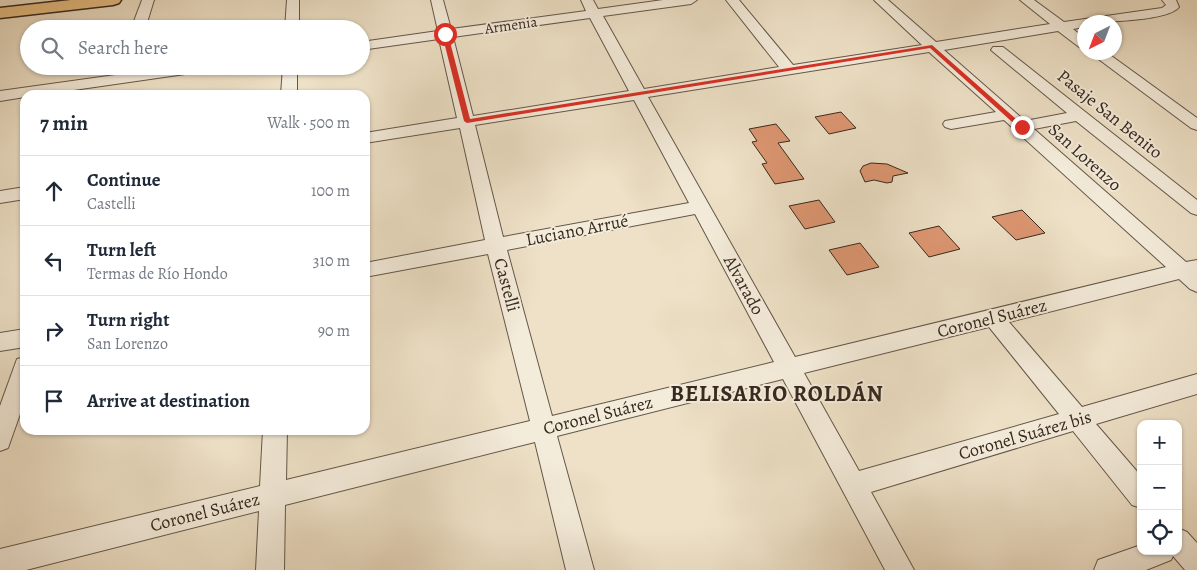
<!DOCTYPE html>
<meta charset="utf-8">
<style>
body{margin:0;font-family:Alegreya,serif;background:#f2f2f3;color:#1f2937}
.controls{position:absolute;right:15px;bottom:15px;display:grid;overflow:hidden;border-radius:10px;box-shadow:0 1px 4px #0004}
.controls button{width:45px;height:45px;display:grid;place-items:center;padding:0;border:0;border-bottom:1px solid #e0e1e3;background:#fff;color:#1f2937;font:25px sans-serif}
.compass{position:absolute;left:1077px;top:15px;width:45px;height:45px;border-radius:50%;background:#fff;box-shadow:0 1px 4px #0004;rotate:222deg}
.stop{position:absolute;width:15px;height:15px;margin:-11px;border:4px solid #d93025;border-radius:50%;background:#fff}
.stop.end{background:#d93025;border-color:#fff;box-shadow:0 1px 5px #0008}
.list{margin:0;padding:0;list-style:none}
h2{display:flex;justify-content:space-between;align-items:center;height:65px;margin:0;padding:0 20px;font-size:21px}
h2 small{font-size:16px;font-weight:400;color:#747a83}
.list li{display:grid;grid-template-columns:32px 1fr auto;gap:15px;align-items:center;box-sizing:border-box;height:70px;padding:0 20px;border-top:1px solid #e0e1e3}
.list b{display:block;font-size:19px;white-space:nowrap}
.list p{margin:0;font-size:16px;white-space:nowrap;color:#747a83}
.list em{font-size:16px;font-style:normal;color:#747a83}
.icon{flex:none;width:28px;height:28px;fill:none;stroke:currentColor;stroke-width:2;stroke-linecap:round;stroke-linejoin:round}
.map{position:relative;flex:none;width:1197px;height:570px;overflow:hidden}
.search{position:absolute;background:#fff;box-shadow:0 1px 4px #0004;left:20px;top:20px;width:350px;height:55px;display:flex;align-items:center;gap:12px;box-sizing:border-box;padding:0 18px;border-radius:28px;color:#747a83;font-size:19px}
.panel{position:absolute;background:#fff;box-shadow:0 1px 4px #0004;left:20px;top:90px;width:350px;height:345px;border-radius:15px}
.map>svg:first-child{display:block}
</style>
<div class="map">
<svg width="1197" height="570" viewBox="0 0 1197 570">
<rect width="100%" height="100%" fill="#eee1c7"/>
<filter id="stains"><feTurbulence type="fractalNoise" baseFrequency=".004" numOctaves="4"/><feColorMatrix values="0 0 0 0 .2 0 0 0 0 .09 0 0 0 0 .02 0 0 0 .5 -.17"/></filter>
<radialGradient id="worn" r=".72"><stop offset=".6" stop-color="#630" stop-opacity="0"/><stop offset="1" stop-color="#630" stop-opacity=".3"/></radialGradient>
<g fill="#de9772" stroke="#36291f">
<path d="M 841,112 L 856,128 L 829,134 L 815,117 Z"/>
<path d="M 776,124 L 790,141 L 778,143 L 804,179 L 775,184 L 762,164 L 767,163 L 752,142 L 757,141 L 749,129 Z"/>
<path d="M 871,163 L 887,164 L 908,173 L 893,176 L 892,182 L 887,183 L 874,180 L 865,182 L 860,171 L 863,166 Z"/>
<path d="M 819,200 L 835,222 L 805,229 L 789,206 Z"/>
<path d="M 1022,210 L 1045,233 L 1016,240 L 992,217 Z"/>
<path d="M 939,226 L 960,249 L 929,257 L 909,233 Z"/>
<path d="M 860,243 L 879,267 L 847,275 L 829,250 Z"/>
</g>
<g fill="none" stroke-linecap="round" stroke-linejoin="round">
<g stroke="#645749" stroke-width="2">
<g id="minor">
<path d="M 142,0 L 154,0 L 145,29 L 131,29 Z"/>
<path d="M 287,0 L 299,0 L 299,29 L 285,29 Z"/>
<path d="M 431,0 L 443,0 L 451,29 L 586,11 L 581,0 L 593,0 L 598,9 L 663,0 L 697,0 L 691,4 L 603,16 L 644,89 L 779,67 L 726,0 L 739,0 L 793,65 L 922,45 L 874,0 L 888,0 L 936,42 L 1050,24 L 1020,0 L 1034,0 L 1064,22 L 1162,8 L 1166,5 L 1162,0 L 1176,0 L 1179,7 C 1169,21 1103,22 1084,22 L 1084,27 L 1073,29 L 1084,38 L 1084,48 L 1079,47 L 1058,31 L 944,50 L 1025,121 L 1067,113 L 991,50 L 993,47 L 1003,47 L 1197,200 L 1197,215 L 1191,213 L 1076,121 L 1034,129 L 1186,262 L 1197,260 L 1197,292 L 1190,289 L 1179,279 L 1009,322 L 1082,407 L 1197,374 L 1197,394 L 1096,424 L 1141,476 L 1141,508 L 1132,505 L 1073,431 L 871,492 L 914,570 L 885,570 L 783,379 L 557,436 L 594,570 L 566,570 L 535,442 L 285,505 L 284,570 L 256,570 L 259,511 L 26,570 L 0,570 L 0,549 L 260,486 L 263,430 L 287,430 L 286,480 L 530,421 L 488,254 L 365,277 L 365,263 L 485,240 L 460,128 L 365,143 L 365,133 L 457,118 L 439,39 L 361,50 L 361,42 L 438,31 ZM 590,18 L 629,91 L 473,116 L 453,37 ZM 929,52 L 996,112 L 945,121 L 943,124 L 945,127 L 951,129 L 1004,120 L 1166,267 L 795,357 L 648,97 ZM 634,100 L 689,203 L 503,237 L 475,125 ZM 695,214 L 774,362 L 552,416 L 507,250 ZM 989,327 L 1059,414 L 859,471 L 804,373 Z"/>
<path d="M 1089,52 L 1106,52 L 1197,118 L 1197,130 L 1191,128 Z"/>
<path d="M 180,66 L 220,66 L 213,70 L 39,95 L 25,95 L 25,97 L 0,101 L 0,91 Z"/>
<path d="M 283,66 L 297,66 L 297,95 L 281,95 Z"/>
<path d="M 25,187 L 25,199 L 0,203 L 0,191 Z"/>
<path d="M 25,329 L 25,347 L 0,351 L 0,333 Z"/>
<path d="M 25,357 L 25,400 L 8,448 L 0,451 L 0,406 L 17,359 Z"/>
<path d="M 1178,528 L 1187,532 L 1197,543 L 1197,570 L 1185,570 L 1173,556 L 1171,560 L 1146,570 L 1094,570 L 1098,560 L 1141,545 L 1141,551 L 1178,551 Z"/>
</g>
</g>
<g stroke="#36291f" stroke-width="3">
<path id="major" d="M 71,0 L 121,0 L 119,3 L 113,5 L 0,18 L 0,8 Z"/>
</g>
<use href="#minor" fill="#f4ecdb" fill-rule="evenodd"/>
<use href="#major" fill="#e7c084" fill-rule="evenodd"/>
</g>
<path fill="#d93025" d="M 445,32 L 448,34 L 470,119 L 932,45 L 1025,127 L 1020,129 L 930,48 L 467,123 L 464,121 L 442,34 Z"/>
<g text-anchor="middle" stroke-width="4" stroke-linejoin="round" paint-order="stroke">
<g font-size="15" fill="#36291f" stroke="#f4ecdb">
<text transform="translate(511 25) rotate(-8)" y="5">Armenia</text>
</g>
<g font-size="18" fill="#36291f" stroke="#f4ecdb">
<text transform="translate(1110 114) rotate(39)" y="6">Pasaje San Benito</text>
<text transform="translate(1085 157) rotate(42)" y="6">San Lorenzo</text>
<text transform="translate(577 230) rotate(-11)" y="6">Luciano Arrué</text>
<text transform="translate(507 285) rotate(75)" y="6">Castelli</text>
<text transform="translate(744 285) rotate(61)" y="6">Alvarado</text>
<text transform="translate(992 318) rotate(-14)" y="6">Coronel Suárez</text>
<text transform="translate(598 415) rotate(-14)" y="6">Coronel Suárez</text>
<text transform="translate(1025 435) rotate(-16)" y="6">Coronel Suárez bis</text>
<text transform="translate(205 512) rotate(-14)" y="6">Coronel Suárez</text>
</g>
<g font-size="22" font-weight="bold" letter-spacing="1" fill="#36291f" stroke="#f4ecdb">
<text x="777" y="401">BELISARIO ROLDÁN</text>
</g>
</g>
<rect width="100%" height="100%" filter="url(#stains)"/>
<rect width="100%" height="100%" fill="url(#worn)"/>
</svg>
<div class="controls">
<button>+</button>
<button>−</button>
<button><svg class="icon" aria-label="locate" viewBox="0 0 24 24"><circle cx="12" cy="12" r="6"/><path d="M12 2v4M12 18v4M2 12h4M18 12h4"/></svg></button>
</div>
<svg class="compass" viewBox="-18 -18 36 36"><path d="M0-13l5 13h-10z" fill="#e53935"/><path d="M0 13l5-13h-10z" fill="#747a83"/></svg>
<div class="stop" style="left:445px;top:34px"></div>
<div class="stop end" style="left:1022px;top:127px"></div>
<div class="search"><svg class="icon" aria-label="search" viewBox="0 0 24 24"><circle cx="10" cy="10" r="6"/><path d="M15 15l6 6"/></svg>Search here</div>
<section class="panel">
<h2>7 min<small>Walk · 500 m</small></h2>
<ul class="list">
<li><svg class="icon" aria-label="ahead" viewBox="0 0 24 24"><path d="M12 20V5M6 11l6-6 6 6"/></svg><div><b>Continue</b><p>Castelli</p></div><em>100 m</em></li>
<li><svg class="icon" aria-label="left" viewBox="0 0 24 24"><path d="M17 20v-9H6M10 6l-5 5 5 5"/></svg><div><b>Turn left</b><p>Termas de Río Hondo</p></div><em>310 m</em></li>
<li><svg class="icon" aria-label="right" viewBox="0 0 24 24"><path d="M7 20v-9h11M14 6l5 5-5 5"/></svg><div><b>Turn right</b><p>San Lorenzo</p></div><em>90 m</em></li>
<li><svg class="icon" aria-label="arrive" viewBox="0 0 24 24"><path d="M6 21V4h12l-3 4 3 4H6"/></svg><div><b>Arrive at destination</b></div></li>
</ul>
</section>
</div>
